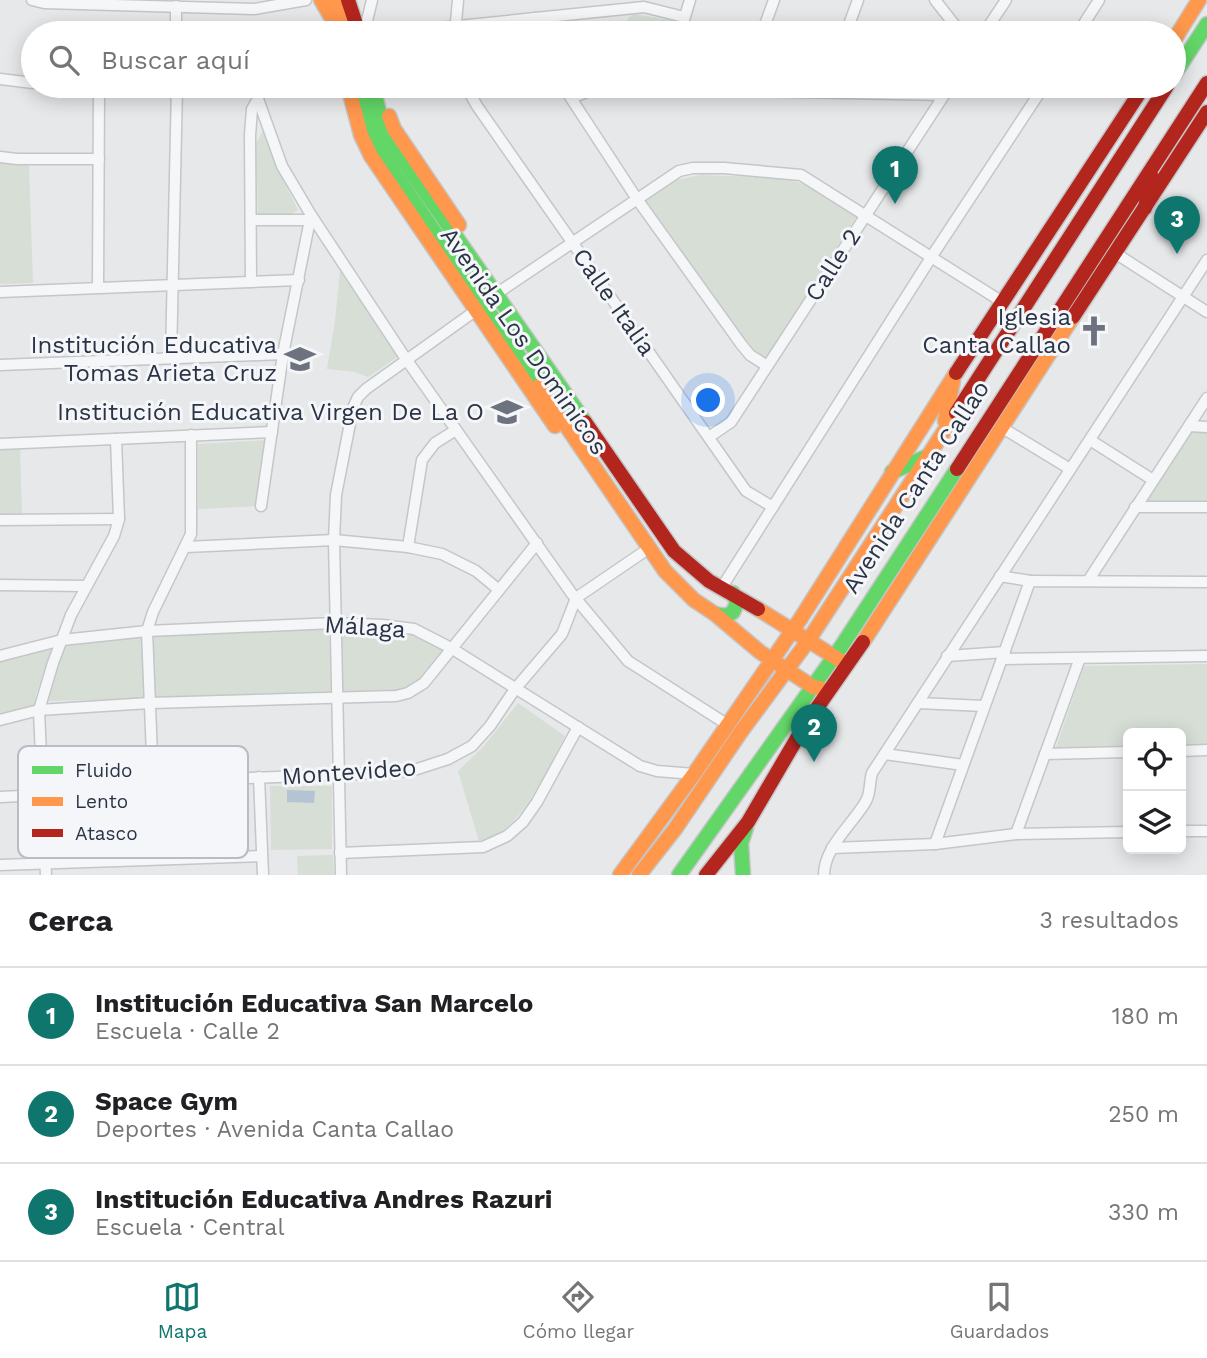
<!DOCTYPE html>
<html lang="es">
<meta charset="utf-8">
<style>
body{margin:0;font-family:"Work Sans",sans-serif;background:#f6f6f6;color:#202124}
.controls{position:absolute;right:21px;bottom:21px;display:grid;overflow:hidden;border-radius:10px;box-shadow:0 4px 18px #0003}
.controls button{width:63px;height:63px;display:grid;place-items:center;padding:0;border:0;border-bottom:2px solid #e0e0e0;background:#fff;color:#202124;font:35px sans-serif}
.you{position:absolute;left:709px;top:401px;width:24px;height:24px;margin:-18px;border:5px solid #fff;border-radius:50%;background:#1a73e8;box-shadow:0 0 0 10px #1a73e833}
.badge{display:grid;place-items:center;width:46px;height:46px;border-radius:50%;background:#0f766e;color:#fff;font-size:23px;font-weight:700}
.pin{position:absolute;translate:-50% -58px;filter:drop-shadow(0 2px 4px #0008)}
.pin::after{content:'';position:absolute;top:37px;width:24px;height:21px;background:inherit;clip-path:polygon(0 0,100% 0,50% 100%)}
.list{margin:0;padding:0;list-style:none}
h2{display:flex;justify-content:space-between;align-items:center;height:91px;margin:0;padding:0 28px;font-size:30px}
h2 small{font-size:23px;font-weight:400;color:#757577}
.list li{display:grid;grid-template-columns:46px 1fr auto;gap:21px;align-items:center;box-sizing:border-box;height:98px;padding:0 28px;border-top:2px solid #e0e0e0}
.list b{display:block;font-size:26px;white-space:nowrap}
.list p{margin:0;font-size:23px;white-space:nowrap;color:#757577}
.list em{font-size:23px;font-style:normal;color:#757577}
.icon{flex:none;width:38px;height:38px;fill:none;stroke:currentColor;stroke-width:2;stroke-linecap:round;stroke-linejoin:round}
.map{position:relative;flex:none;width:1207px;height:875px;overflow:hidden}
.search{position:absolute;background:#fff;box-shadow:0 4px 18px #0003;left:21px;right:21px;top:21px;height:77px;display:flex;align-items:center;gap:18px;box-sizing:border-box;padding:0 24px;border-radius:38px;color:#757577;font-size:26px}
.sheet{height:385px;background:#fff}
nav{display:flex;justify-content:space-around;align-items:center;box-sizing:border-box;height:98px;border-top:2px solid #e0e0e0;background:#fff;font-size:19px;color:#757577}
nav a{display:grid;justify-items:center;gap:4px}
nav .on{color:#0f766e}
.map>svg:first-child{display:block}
</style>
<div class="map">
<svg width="1207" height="875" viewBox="0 0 1207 875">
<rect width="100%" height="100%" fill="#e6e8ea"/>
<g fill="#d6ded6">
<path d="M 634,14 L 675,21 L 673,33 L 623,33 L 628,18 Z"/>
<path d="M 263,131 L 276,166 L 298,210 L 290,215 L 258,216 L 256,143 Z"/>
<path d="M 0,160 L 29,166 L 33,283 L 0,284 Z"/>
<path d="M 700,175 L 782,178 L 810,186 L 856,217 L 766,360 L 751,349 L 646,201 L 677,180 Z"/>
<path d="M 340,271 L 399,356 L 368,377 L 355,372 L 327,369 L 335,321 Z"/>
<path d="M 1192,431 L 1207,432 L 1207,503 L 1144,503 Z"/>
<path d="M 268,440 L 259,506 L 198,509 L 198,444 Z"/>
<path d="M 20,448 L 22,515 L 0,515 L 0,449 Z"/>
<path d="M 369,627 L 413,632 L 443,649 L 423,681 L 407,690 L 342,695 L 340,628 Z"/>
<path d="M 329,628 L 331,695 L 154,700 L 151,633 Z"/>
<path d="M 141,635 L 144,699 L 46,701 L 65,645 Z"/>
<path d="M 55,645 L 36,694 L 35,707 L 0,716 L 0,658 Z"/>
<path d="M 1207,664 L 1207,746 L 1181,746 L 1181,733 L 1128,733 L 1128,748 L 1055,750 L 1084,666 Z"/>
<path d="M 518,703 L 565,736 C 546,771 522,833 479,841 L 458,771 L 483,747 Z"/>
<path d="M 270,786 L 332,786 L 332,849 L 271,850 Z"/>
<path d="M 333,855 L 334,875 L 298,875 L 297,856 Z"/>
</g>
<path fill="#b4c4d5" d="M 287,790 L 315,791 L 314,803 L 287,802 Z"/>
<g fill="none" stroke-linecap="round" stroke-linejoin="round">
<g stroke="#c4c6c8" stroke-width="13">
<g id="street">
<path d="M 32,0 L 44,3 L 254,9 L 306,0"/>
<path d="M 935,0 L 961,33"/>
<path d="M 176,6 L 176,33"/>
<path d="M 534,18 L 537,33"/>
<path d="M 366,25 L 372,0"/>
<path d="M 389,33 L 644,7 L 684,17"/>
<path d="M 455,33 L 458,0"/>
<path d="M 680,33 L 690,0"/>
<path d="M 762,33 L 774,0"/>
<path d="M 846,33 L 858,0"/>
<path d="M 984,33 L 1006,0"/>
<path d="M 1078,33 L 1099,0"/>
<path d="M 0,79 L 33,83"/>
<path d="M 140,86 L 256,88 L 313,86"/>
<path d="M 466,86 L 477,106 L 746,491 L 773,507"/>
<path d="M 563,86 L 637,199 L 741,344 L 750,355 L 767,366"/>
<path d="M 256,88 L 258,99 L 282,166 L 311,215 L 406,359 L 572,594 L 628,661 L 728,725"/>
<path d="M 572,98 L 596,88 L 943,95"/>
<path d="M 0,157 L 17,159 L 99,159"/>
<path d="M 251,220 L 310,220"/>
<path d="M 1115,253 L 1207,312"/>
<path d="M 251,282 L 250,135 L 252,109 L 258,99"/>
<path d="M 98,287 L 99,86"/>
<path d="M 502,290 L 679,171 L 693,168 L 724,168 L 801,175 L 1004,303"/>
<path d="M 0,292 L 299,280"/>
<path d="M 171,358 L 177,86"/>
<path d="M 0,365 L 283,354"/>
<path d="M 1189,426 L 1207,427"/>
<path d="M 1001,427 L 1070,469"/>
<path d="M 709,437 L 731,422 L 950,86"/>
<path d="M 1090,440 L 1153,480"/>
<path d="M 0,444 L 272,432"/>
<path d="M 261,506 L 283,354 L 311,215"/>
<path d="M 1135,507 L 1207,507"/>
<path d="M 0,520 L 119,519"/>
<path d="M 186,547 L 334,540 L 408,547 L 442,554 L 476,571 L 499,590"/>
<path d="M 408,547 L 422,460 L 435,443 L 456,430"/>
<path d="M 1000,576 L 1030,581"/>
<path d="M 1088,581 L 1207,398"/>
<path d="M 0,585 L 86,586"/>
<path d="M 722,587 L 932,256 L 1044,86"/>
<path d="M 0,656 L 62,640 L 147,631 L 335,623 L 383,625 L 414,629 L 451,648 L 640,766 L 657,771 L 694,774"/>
<path d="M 947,656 L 1005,652"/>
<path d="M 1004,659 L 1207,656"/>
<path d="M 918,703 L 984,706"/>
<path d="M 0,720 L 39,710 L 150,703 L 396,696 L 408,693 L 424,683 L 537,543"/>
<path d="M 1181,751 L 1207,750"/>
<path d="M 885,754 L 963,765"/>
<path d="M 1045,754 L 1128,752"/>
<path d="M 259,777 L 263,875"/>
<path d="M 153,781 L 147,631 L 153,612 L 191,534 L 191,435"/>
<path d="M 42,785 L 339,775 L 411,771 L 448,759 L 472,746 L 490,726 L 515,689 L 562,634 L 576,598 L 642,553"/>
<path d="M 0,797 L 42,795"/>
<path d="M 1181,831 L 1207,831"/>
<path d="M 1016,834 L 1080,658"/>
<path d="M 935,844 L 1030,581 L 1207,582"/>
<path d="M 832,848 L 935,844 L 1016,834 L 1128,832"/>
<path d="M 340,853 L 483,847 L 507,836 L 523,822 L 537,802 L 578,727"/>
<path d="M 0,865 L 262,856"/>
<path d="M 46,875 L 39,710 L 53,663 L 71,615 L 114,536 L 119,519 L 116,439"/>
<path d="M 341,875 L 334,540 L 336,495 L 353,408 L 358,397 L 366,389 L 475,311"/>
<path d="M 824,875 C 824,847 853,824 866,801 C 871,792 869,783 872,773 L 1207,260"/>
</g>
</g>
<g stroke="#c4c6c8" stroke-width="17">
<g id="fast">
<path d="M 1174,75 L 1207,24"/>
<path d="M 360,86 L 372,136 L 379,150 L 539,386"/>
<path d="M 373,86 L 382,124 L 390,142 L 585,422"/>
<path d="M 892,472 L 926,457"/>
<path d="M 715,614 L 726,616 L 733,612 L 737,603 L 733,593"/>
<path d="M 679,875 L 841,647 L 957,469"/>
<path d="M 743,875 L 741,843 L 746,828"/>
</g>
</g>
<g stroke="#c4c6c8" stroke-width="17">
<g id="slow">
<path d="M 321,0 L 331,17 L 336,33"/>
<path d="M 334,0 L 347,33"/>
<path d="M 1174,40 L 1199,0"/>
<path d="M 348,86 L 361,135 L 371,156 L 555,426"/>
<path d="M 389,116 L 394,129 L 459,225"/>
<path d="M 539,386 L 665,571 L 694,600 L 715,614 L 760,652 L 813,687 L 820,688"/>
<path d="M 945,421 L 953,381"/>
<path d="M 758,609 L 841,661"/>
<path d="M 863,642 L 1073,317"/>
<path d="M 620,875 L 694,774 L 801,618 L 956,373"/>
<path d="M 639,875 L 675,829 L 740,733 L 808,641 L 956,413"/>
</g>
</g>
<g stroke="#c4c6c8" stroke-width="17">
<g id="jam">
<path d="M 348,0 L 359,33"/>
<path d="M 1145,208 L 1151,175"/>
<path d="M 1073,317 L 1207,112"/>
<path d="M 956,373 L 1144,86"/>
<path d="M 956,413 L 1167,86"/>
<path d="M 585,422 L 674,551 L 709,581 L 758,609"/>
<path d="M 957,469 L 1207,83"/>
<path d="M 706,875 L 748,822 L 803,728 L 863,642"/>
</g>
</g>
<use href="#street" stroke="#f5f6f7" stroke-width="10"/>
<use href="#fast" stroke="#63d668" stroke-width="14"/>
<use href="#slow" stroke="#ff974d" stroke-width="14"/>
<use href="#jam" stroke="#b3261e" stroke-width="14"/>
</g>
<defs>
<g id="church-bare" transform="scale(2.415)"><path d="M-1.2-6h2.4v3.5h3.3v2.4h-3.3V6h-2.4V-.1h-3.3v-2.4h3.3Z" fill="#6c737f" stroke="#f4f6f9" stroke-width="2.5" paint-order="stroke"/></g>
<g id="school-bare" transform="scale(2.415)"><path d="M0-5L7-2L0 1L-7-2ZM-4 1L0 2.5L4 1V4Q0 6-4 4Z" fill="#6c737f" stroke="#f4f6f9" stroke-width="2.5" paint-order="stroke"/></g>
</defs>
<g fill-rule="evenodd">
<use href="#church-bare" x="1094" y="331"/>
<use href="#school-bare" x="300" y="359"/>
<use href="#school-bare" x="507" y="412"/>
</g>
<g text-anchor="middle" stroke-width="6" stroke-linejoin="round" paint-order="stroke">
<g font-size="24" fill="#2b3445" stroke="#f4f6f9">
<text transform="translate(833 265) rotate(-57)" y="8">Calle 2</text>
<text transform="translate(614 302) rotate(55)" y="8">Calle Italia</text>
<text transform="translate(524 341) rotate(55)" y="8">Avenida Los Dominicos</text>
<text transform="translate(916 487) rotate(-57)" y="8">Avenida Canta Callao</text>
<text transform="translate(365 627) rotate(4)" y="8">Málaga</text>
<text transform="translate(349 772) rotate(-4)" y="8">Montevideo</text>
</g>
<g font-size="24" fill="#2b3445" stroke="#f4f6f9" text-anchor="end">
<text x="1071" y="325">Iglesia<tspan x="1071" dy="28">Canta Callao</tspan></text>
<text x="277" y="353">Institución Educativa<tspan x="277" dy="28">Tomas Arieta Cruz</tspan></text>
<text x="484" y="420">Institución Educativa Virgen De La O</text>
</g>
</g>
<rect x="18" y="746" width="230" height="112" rx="10" fill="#f4f6f9" stroke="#b8bcc3" stroke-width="2"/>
<rect x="32" y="766" width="31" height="8" fill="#63d668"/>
<rect x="32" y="797" width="31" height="9" fill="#ff974d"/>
<rect x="32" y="829" width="31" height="8" fill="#b3261e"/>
<g font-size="19" fill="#2b3445">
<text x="75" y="777">Fluido</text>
<text x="75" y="808">Lento</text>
<text x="75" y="840">Atasco</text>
</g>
</svg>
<div class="controls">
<button><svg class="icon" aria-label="locate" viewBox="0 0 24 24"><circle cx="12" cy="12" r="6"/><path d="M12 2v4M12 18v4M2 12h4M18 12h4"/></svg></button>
<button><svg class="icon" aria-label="layers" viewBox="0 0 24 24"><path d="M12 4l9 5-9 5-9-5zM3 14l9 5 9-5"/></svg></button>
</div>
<div class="you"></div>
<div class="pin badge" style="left:895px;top:204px">1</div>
<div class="pin badge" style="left:814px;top:762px">2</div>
<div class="pin badge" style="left:1177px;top:254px">3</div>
<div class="search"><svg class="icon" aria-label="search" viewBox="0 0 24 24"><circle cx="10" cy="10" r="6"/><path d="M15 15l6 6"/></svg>Buscar aquí</div>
</div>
<section class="sheet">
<h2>Cerca<small>3 resultados</small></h2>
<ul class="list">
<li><span class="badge">1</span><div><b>Institución Educativa San Marcelo</b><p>Escuela · Calle 2</p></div><em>180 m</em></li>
<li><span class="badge">2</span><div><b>Space Gym</b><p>Deportes · Avenida Canta Callao</p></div><em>250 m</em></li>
<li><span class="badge">3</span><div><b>Institución Educativa Andres Razuri</b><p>Escuela · Central</p></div><em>330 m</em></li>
</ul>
</section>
<nav>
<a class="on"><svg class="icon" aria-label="map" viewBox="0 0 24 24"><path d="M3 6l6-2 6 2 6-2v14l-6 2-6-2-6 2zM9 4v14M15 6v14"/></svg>Mapa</a>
<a><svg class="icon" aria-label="directions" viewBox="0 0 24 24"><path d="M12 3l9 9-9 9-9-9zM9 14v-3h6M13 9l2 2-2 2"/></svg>Cómo llegar</a>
<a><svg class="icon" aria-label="saved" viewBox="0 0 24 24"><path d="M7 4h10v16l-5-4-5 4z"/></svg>Guardados</a>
</nav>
